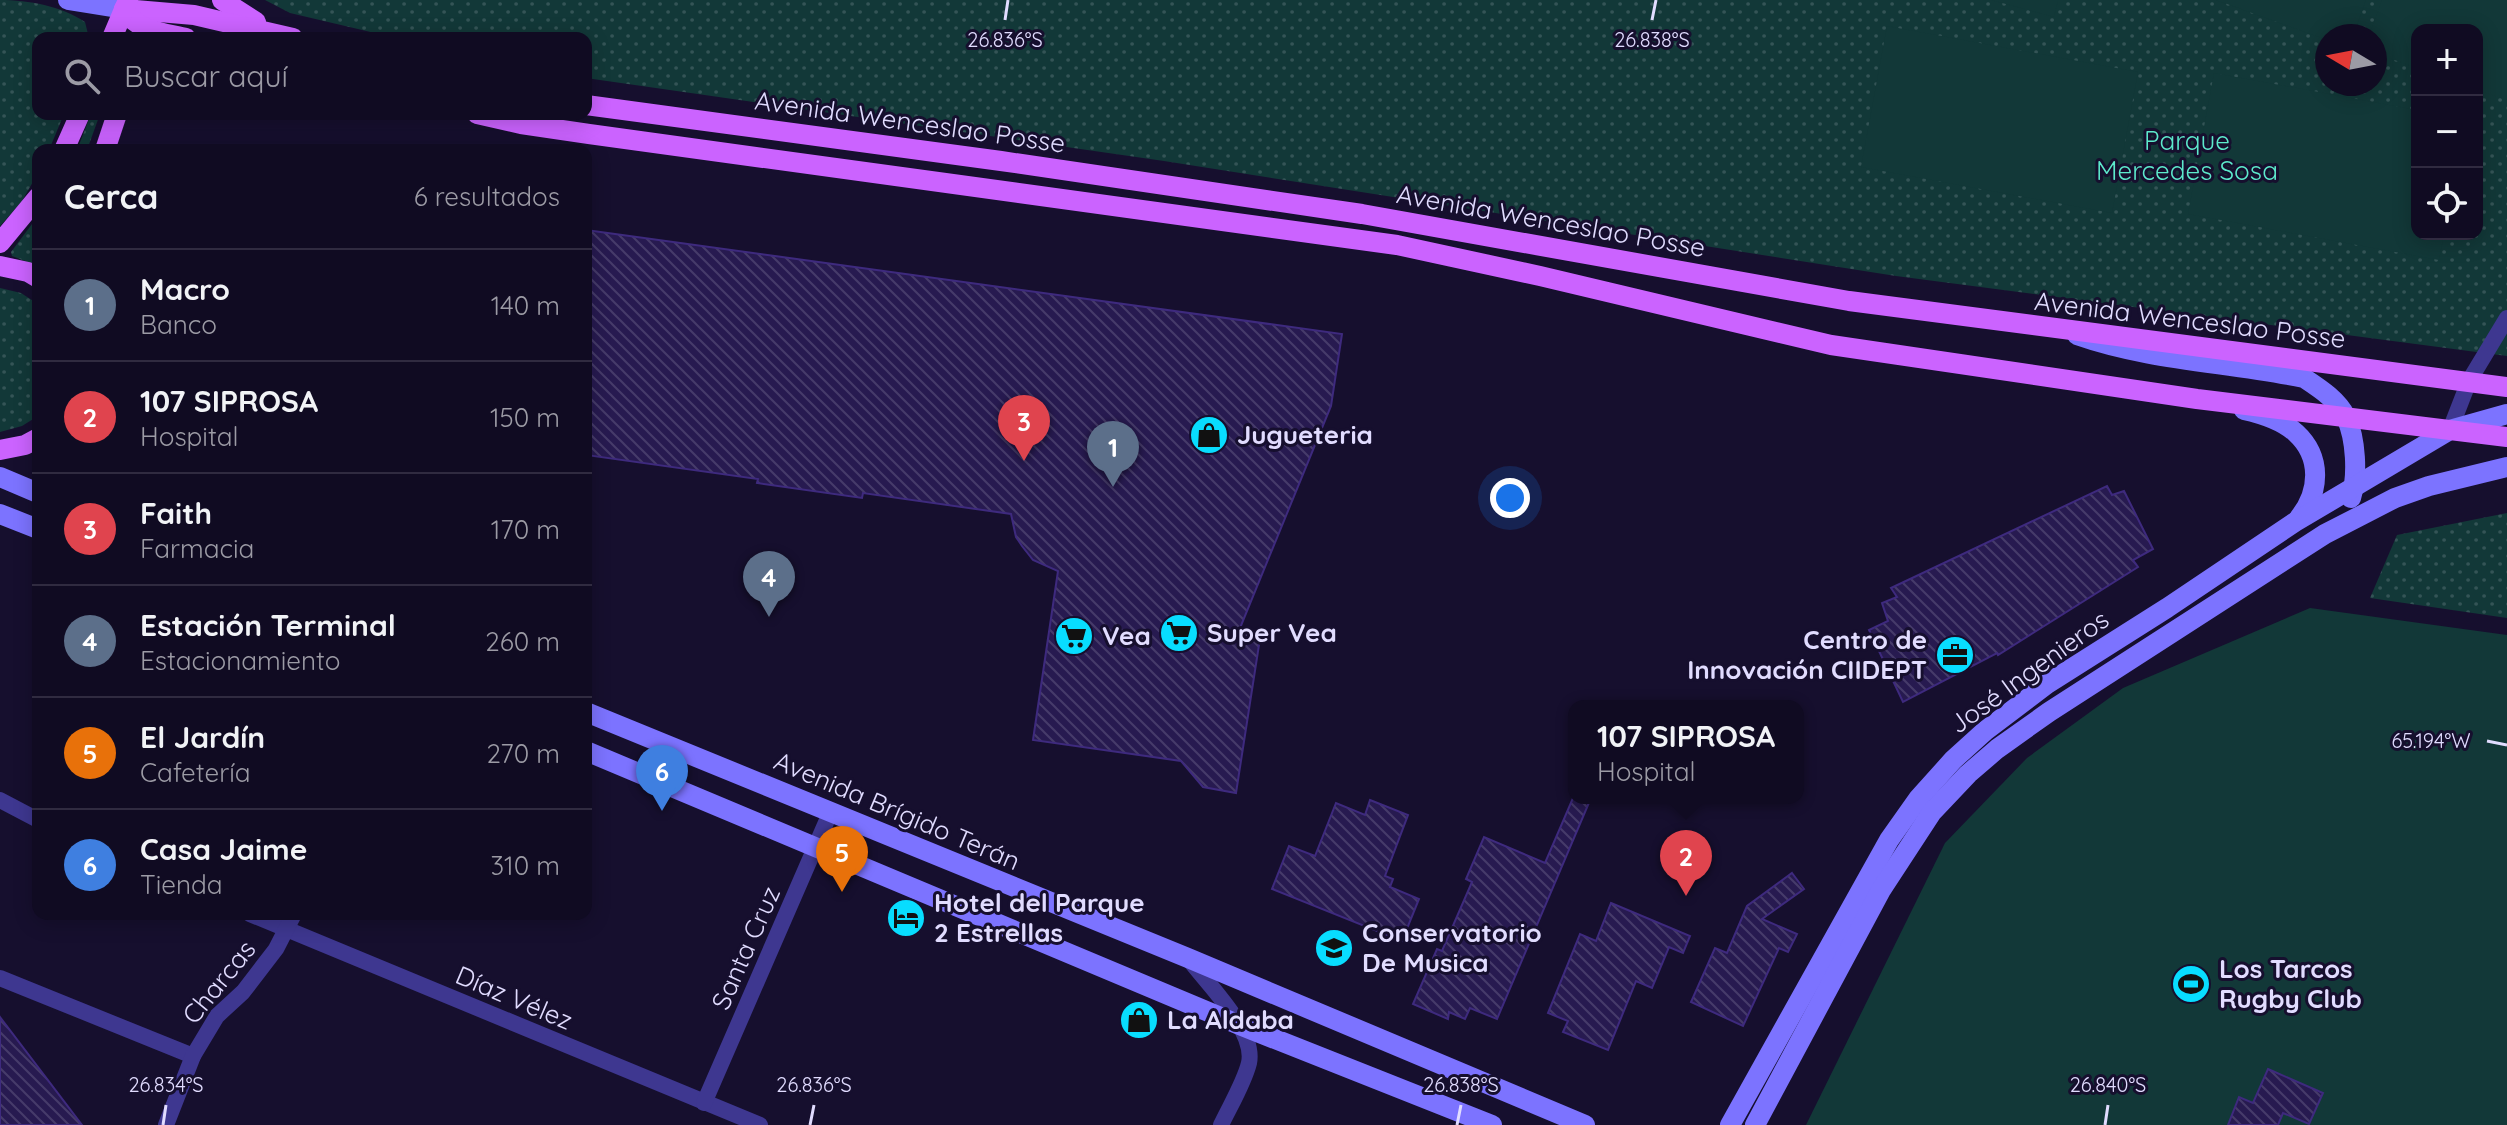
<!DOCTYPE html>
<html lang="es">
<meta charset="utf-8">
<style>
body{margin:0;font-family:Quicksand,sans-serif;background:#1e192f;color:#f1f3f6}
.controls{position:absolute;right:24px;top:24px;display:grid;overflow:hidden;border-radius:16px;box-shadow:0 4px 20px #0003}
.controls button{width:72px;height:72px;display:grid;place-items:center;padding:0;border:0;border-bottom:2px solid #302b40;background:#100b22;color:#f1f3f6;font:40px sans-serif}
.compass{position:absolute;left:2315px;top:24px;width:72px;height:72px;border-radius:50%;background:#100b22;box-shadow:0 4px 20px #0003;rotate:280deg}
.you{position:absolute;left:1510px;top:498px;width:28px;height:28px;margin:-20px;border:6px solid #fff;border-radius:50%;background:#1a73e8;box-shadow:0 0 0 12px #1a73e833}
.badge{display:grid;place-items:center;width:52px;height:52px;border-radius:50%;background:#08ddff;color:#fff;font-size:26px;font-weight:700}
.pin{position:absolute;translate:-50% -66px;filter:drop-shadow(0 2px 4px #0008)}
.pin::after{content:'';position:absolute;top:42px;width:28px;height:24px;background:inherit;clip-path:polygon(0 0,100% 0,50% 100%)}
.popup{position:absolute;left:1568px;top:700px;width:236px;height:104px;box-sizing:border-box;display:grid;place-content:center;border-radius:16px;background:#100b22;filter:drop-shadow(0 2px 6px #0005);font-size:26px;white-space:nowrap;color:#9c9ba5}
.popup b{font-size:30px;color:#f1f3f6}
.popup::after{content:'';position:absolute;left:50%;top:100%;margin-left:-16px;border:16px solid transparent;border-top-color:#100b22}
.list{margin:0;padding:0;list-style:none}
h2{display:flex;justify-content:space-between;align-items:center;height:104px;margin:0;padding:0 32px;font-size:34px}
h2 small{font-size:26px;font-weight:400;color:#9c9ba5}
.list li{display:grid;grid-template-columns:52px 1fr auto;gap:24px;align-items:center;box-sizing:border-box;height:112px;padding:0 32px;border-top:2px solid #302b40}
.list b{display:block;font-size:30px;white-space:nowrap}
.list p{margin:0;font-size:26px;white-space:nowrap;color:#9c9ba5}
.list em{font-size:26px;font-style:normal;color:#9c9ba5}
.icon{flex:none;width:44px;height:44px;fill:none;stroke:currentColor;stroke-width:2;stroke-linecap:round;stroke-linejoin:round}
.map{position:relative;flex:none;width:2507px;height:1125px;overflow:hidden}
.search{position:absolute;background:#100b22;box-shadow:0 4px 20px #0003;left:32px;top:32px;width:560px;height:88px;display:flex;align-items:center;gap:20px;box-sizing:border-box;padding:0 28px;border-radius:16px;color:#9c9ba5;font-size:30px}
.panel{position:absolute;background:#100b22;box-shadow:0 4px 20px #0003;left:32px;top:144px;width:560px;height:776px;border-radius:16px}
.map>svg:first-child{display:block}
</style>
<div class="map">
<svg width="2507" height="1125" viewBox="0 0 2507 1125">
<defs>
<pattern id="grass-dots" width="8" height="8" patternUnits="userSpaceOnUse" patternTransform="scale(2)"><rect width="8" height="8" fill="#123838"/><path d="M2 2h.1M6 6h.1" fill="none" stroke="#345456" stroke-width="1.8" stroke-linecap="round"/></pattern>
<pattern id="building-back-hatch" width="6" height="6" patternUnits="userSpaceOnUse" patternTransform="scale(2)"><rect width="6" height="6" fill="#271a50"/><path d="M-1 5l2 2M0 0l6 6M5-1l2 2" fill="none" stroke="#463b6a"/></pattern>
</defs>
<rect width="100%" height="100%" fill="#160f2e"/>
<g fill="url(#grass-dots)" fill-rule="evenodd">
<path d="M 0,0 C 29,0 61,6 85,22 L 89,38 L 38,38 L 38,114 L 64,114 L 49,150 L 38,150 L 38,173 L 22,201 L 0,226 Z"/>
<path d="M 265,0 L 2507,0 L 2507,356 L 1896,276 L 1164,161 L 586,78 L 586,38 L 396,38 L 290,13 ZM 2417,30 L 2477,30 L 2477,234 L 2417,234 ZM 2327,36 L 2375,36 L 2375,84 L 2327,84 Z"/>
<path d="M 91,114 L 100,114 L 87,150 L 77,150 Z"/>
<path d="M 38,216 L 38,266 L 12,256 L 11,252 Z"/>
<path d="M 0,288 L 21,293 L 38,304 L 38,416 L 22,426 L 0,432 Z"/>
<path d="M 2507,513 L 2507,618 L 2370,598 L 2397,535 Z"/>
</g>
<g fill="#123838">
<path d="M 1991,0 L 2058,0 L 2054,17 Z"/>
<path d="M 2216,0 L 2366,0 L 2353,36 L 2327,36 L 2327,40 Z"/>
<path d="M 2382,0 L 2507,0 L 2507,100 L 2477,90 L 2477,30 L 2417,30 L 2417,68 L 2375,53 L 2375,36 L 2369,36 Z"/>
<path d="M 1887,26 L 2138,72 L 2112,213 L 1861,167 Z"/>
<path d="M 2214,73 L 2417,110 L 2417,234 L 2444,234 L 2439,260 L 2188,214 Z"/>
<path d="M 2310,608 L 2507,635 L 2507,1125 L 1806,1125 L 1945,843 L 2027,758 L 2123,688 Z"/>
</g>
<g fill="url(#building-back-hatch)" stroke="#3e2a7e" stroke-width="2">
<path d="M 586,230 L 1342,334 L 1331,406 L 1240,628 L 1261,632 L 1236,793 L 1203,787 L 1181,761 L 1033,740 L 1058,571 L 1033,560 L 1022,546 L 1016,537 L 1011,514 L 863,493 L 862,498 L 757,483 L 758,479 L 586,455 Z"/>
<path d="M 2107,486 L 2112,495 L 2124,491 L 2153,549 L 2133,560 L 2138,567 L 1998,655 L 1997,653 L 1903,702 L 1869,630 L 1888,621 L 1882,603 L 1897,597 L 1891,588 Z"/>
<path d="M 1573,798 L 1591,798 L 1497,1019 L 1470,1008 L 1465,1019 L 1449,1012 L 1448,1019 L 1413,1004 L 1437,949 L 1442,951 L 1472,882 L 1466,879 L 1484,837 L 1545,863 Z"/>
<path d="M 1370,800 L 1408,815 L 1385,876 L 1393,879 L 1390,887 L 1419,899 L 1402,941 L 1272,889 L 1289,846 L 1315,856 L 1336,803 L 1365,815 Z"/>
<path d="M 1792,873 L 1804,889 L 1762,919 L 1797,934 L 1788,952 L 1779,948 L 1743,1026 L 1691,1002 L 1715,948 L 1727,953 L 1747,906 Z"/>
<path d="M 1611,903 L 1690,936 L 1683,953 L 1669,947 L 1652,988 L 1636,981 L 1608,1050 L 1563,1032 L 1568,1021 L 1548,1013 L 1580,934 L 1596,941 Z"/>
<path d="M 0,1017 L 82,1125 L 0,1125 Z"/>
<path d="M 2268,1069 L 2323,1093 L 2309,1124 L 2283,1113 L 2278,1125 L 2228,1125 L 2239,1097 L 2253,1103 Z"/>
</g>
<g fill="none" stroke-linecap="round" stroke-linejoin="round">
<g stroke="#3e3790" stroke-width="16">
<path d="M 2450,430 L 2469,381 L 2507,318"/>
<path d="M 0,800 L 38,820"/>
<path d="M 250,914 L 760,1125"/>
<path d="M 1188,958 C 1207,984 1256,1030 1249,1063 C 1244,1083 1230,1106 1221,1125"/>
<path d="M 0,978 L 193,1056"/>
<path d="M 704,1103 L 831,811"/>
<path d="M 166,1125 L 193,1056 L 217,1016 L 243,992 L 276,949 L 294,914"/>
</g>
<g stroke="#7c73ff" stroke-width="20">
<path d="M 68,0 L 124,9"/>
<path d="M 2077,335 C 2151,361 2228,362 2304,378 C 2319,388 2338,400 2346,417 C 2356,439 2358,475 2351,498"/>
<path d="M 2244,410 C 2262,414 2282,420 2296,433 C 2322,457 2320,492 2299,518"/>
<path d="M 0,477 L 38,493"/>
<path d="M 0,514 L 38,529"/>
<path d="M 586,712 L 1188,958 L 1585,1125"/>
<path d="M 586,751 L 1242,1026 L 1492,1125"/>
<path d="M 1730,1125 L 1889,840 L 1918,799 L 1953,760 L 1985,731 L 2047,684 L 2167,608 L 2295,522 L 2450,430 L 2507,414"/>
<path d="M 1755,1125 L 1881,890 L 1932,812 L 1968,774 L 1997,749 L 2049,712 L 2325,534 L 2395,498 L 2429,486 L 2507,467"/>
</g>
<g stroke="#cb63ff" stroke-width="20">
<path d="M 222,0 L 256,22"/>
<path d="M 124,9 L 194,15 L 293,38"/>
<path d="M 124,9 C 135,31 165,33 186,38"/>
<path d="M 112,38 L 128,0"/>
<path d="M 586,105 L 1001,161 L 1362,214 L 1849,301 L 2507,387"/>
<path d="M 477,114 L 521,124 L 589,134 L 1397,245 L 1540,276 L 1831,345 L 2197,399 L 2507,437"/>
<path d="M 64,150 L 80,114"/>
<path d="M 105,150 L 117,114"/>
<path d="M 0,243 L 38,197"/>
<path d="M 0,266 L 28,272 L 38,278"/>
<path d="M 0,450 L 25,445 L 38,438"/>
</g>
</g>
<path fill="none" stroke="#e1dcff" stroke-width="3" d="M 1005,20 L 1008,0M 1652,20 L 1656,0M 2487,741 L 2507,745M 163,1125 L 166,1105M 810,1125 L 814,1105M 1457,1125 L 1461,1105M 2105,1125 L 2108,1105"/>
<defs>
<g id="shop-disc" transform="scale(2)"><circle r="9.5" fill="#08ddff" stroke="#160f2e"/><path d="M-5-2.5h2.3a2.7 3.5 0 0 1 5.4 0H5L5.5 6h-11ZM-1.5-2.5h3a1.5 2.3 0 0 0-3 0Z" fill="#111"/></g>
<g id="supermarket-disc" transform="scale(2)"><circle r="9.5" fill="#08ddff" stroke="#160f2e"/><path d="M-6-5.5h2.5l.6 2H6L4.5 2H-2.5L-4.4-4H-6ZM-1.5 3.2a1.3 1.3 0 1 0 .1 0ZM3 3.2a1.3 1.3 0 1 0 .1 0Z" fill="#111"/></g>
<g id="office-disc" transform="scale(2)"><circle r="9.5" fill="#08ddff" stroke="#160f2e"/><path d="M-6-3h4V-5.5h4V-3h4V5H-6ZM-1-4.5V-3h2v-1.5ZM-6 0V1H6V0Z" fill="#111"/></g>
<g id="hotel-disc" transform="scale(2)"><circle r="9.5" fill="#08ddff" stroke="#160f2e"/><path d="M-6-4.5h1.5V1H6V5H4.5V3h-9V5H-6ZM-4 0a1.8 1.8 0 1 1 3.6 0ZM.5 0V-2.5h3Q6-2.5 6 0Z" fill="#111"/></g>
<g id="university-disc" transform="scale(2)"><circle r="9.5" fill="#08ddff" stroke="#160f2e"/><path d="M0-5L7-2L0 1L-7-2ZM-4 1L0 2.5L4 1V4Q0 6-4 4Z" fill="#111"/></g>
<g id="stadium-disc" transform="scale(2)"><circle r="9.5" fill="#08ddff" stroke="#160f2e"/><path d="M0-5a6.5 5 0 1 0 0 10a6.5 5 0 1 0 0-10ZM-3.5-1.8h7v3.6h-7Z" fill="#111"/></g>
</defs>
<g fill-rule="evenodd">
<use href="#shop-disc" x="1209" y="435"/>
<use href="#supermarket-disc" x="1179" y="633"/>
<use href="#supermarket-disc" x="1074" y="636"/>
<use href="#office-disc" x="1955" y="655"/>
<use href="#hotel-disc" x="906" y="918"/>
<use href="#university-disc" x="1334" y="948"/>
<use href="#stadium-disc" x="2191" y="984"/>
<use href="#shop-disc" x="1139" y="1020"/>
</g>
<g text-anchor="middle" stroke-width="6" stroke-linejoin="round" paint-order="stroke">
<g font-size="26" fill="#e1dcff" stroke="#160f2e">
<text transform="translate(910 122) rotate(8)" y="9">Avenida Wenceslao Posse</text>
<text transform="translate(1551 221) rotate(10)" y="9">Avenida Wenceslao Posse</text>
<text transform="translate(2190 320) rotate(7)" y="9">Avenida Wenceslao Posse</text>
<text transform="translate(2029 672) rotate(-36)" y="9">José Ingenieros</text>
<text transform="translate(897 811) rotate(23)" y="9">Avenida Brígido Terán</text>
<text transform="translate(746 948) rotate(-66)" y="9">Santa Cruz</text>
<text transform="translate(219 982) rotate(-51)" y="9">Charcas</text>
<text transform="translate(514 998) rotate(23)" y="9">Díaz Vélez</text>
</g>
<g font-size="26" fill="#5deacc" stroke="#160f2e">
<text x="2187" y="150">Parque<tspan x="2187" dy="30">Mercedes Sosa</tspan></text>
</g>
<g font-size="26" font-weight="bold" fill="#e1dcff" stroke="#160f2e" text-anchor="start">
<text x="1237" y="444">Jugueteria</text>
<text x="1207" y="642">Super Vea</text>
<text x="1102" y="645">Vea</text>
<text x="1927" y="649" text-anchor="end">Centro de<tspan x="1927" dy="30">Innovación CIIDEPT</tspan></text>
<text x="934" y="912">Hotel del Parque<tspan x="934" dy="30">2 Estrellas</tspan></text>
<text x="1362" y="942">Conservatorio<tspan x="1362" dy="30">De Musica</tspan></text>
<text x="2219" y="978">Los Tarcos<tspan x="2219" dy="30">Rugby Club</tspan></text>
<text x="1167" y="1029">La Aldaba</text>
</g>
</g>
<g font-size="20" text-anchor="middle" fill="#e1dcff" stroke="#160f2e" stroke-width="6" stroke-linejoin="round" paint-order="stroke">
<text x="1005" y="47">26.836°S</text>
<text x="1652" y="47">26.838°S</text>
<text x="2431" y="748">65.194°W</text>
<text x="166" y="1092">26.834°S</text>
<text x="814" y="1092">26.836°S</text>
<text x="1461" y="1092">26.838°S</text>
<text x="2108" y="1092">26.840°S</text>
</g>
</svg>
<div class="controls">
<button>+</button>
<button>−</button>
<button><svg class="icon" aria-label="locate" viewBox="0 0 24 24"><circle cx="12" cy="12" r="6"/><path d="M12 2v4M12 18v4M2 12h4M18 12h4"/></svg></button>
</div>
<svg class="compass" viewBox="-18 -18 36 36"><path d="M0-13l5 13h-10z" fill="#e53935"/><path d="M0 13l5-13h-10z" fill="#9c9ba5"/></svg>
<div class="you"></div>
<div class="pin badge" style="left:1113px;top:487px;background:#5c6f8a">1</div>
<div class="pin badge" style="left:1686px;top:896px;background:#e0444e">2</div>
<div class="popup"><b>107 SIPROSA</b>Hospital</div>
<div class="pin badge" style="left:1024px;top:461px;background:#e0444e">3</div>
<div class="pin badge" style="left:769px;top:617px;background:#5c6f8a">4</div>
<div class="pin badge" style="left:842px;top:892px;background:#e8710a">5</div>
<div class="pin badge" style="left:662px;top:811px;background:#3f7fe0">6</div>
<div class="search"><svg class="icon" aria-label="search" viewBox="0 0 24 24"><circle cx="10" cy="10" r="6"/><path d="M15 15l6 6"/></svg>Buscar aquí</div>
<section class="panel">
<h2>Cerca<small>6 resultados</small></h2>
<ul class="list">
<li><span class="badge" style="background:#5c6f8a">1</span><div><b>Macro</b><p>Banco</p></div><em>140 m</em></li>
<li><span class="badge" style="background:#e0444e">2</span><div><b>107 SIPROSA</b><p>Hospital</p></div><em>150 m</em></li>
<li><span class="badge" style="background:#e0444e">3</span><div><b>Faith</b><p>Farmacia</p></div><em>170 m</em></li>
<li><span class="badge" style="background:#5c6f8a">4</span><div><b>Estación Terminal</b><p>Estacionamiento</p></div><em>260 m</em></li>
<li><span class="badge" style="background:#e8710a">5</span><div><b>El Jardín</b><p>Cafetería</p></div><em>270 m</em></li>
<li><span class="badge" style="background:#3f7fe0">6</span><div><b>Casa Jaime</b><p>Tienda</p></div><em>310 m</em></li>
</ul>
</section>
</div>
